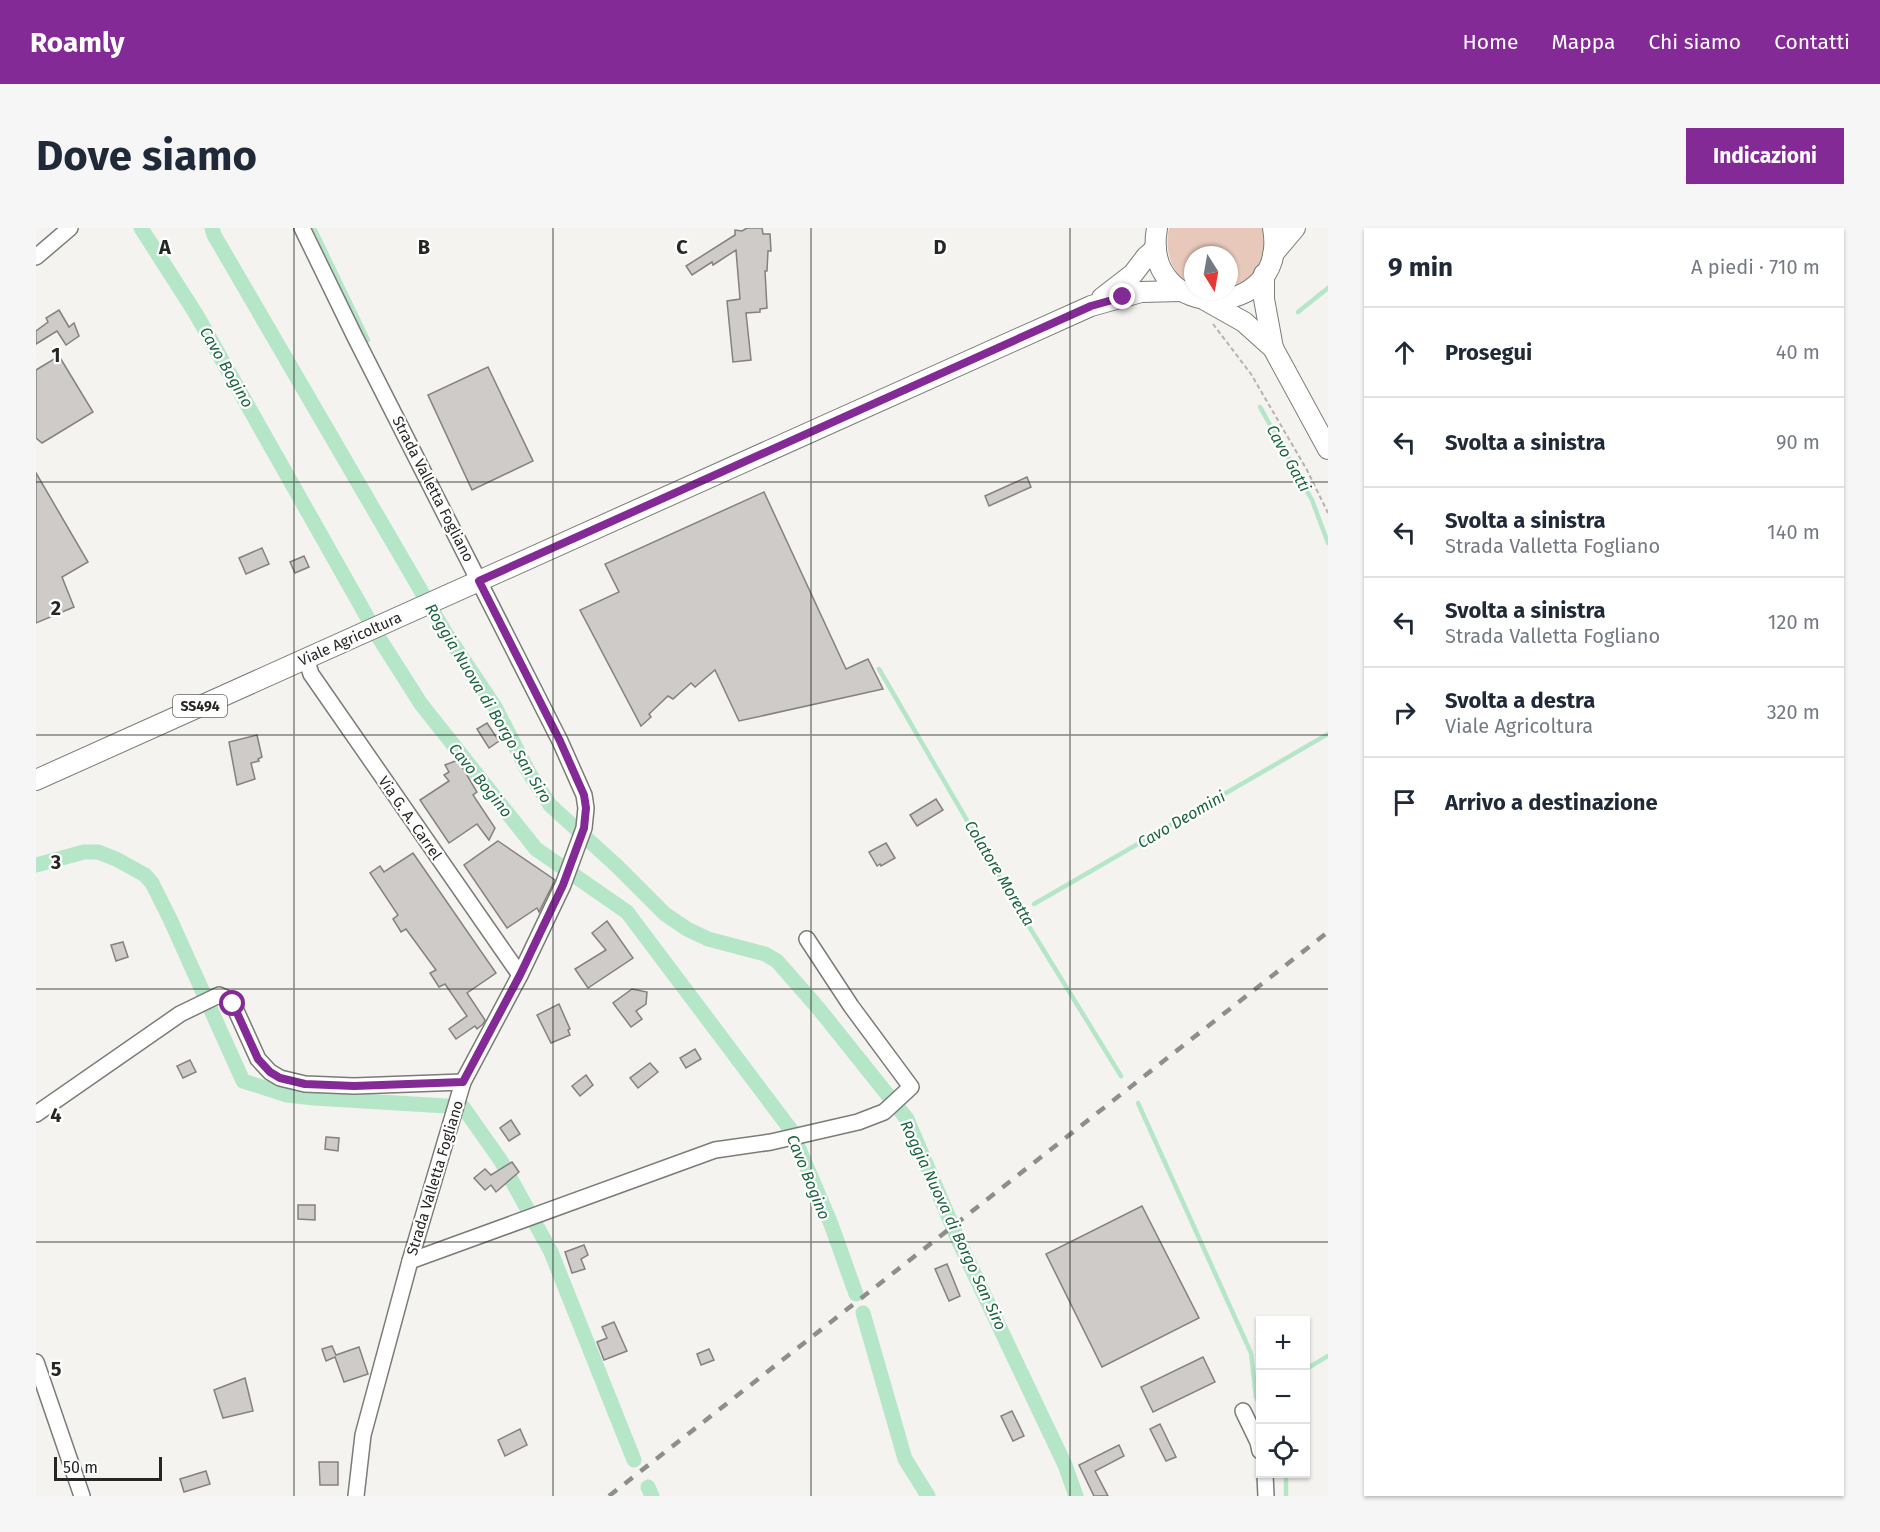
<!DOCTYPE html>
<html lang="it">
<meta charset="utf-8">
<style>
body{margin:0;font-family:"Fira Sans",sans-serif;background:#f6f6f7;color:#1f2937}
.controls{position:absolute;right:18px;bottom:18px;display:grid;overflow:hidden;border-radius:0px;box-shadow:0 2px 4px #0004}
.controls button{width:54px;height:54px;display:grid;place-items:center;padding:0;border:0;border-bottom:2px solid #e0e1e3;background:#fff;color:#1f2937;font:30px sans-serif}
.compass{position:absolute;left:1148px;top:18px;width:54px;height:54px;border-radius:50%;background:#fff;box-shadow:0 2px 4px #0004;rotate:169deg}
.scale{position:absolute;left:18px;bottom:15px;width:108px;box-sizing:border-box;padding-left:6px;border:3px solid #262624;border-top:0;font-size:16px;line-height:21px;white-space:nowrap;color:#262624;-webkit-text-stroke:4px #fff;paint-order:stroke}
.stop{position:absolute;width:18px;height:18px;margin:-14px;border:4px solid #842a96;border-radius:50%;background:#fff}
.stop.end{background:#842a96;border-color:#fff;box-shadow:0 2px 6px #0008}
.list{margin:0;padding:0;list-style:none}
h2{display:flex;justify-content:space-between;align-items:center;height:78px;margin:0;padding:0 24px;font-size:26px}
h2 small{font-size:20px;font-weight:400;color:#747a83}
.list li{display:grid;grid-template-columns:39px 1fr auto;gap:18px;align-items:center;box-sizing:border-box;height:90px;padding:0 24px;border-top:2px solid #e0e1e3}
.list b{display:block;font-size:22px;white-space:nowrap}
.list p{margin:0;font-size:20px;white-space:nowrap;color:#747a83}
.list em{font-size:20px;font-style:normal;color:#747a83}
.icon{flex:none;width:33px;height:33px;fill:none;stroke:currentColor;stroke-width:2;stroke-linecap:round;stroke-linejoin:round}
.map{position:relative;flex:none;width:1292px;height:1268px;overflow:hidden;border-radius:0px}
header{display:flex;align-items:center;gap:36px;box-sizing:border-box;height:84px;padding:0 30px;background:#842a96;color:#fff}
header strong{font-size:28px}
nav{display:flex;gap:33px;margin-inline-start:auto;font-size:21px}
.intro{display:flex;align-items:center;justify-content:space-between;box-sizing:border-box;height:144px;padding:0 36px}
h1{margin:0;font-size:42px}
.button{padding:15px 27px;border-radius:0px;background:#842a96;color:#fff;font-size:21px;font-weight:700}
main{display:flex;gap:36px;padding:0 36px}
aside{flex:1;background:#fff;border-radius:0px;box-shadow:0 2px 4px #0004}
.map>svg:first-child{display:block}
</style>
<header>
<strong>Roamly</strong>
<nav><a>Home</a><a>Mappa</a><a>Chi siamo</a><a>Contatti</a></nav>
</header>
<div class="intro"><h1>Dove siamo</h1><a class="button">Indicazioni</a></div>
<main>
<div class="map">
<svg width="1292" height="1268" viewBox="0 0 1292 1268">
<rect width="100%" height="100%" fill="#f4f3ef"/>
<path fill="#e8c8ba" d="M 1133,0 L 1227,0 C 1235,33 1220,48 1193,61 L 1193,27 L 1157,27 L 1157,58 C 1135,47 1128,22 1133,0 Z"/>
<g fill="none" stroke-linecap="round" stroke-linejoin="round">
<g stroke="#b6e6c8" stroke-width="4.5">
<path d="M 278,0 L 332,112"/>
<path d="M 1262,84 L 1292,60"/>
<path d="M 1224,179 L 1276,272 L 1292,315"/>
<path d="M 843,441 L 986,687 L 1085,848"/>
<path d="M 998,676 L 1292,506"/>
<path d="M 1102,875 L 1215,1125 L 1220,1169 L 1224,1177"/>
<path d="M 1270,1141 L 1292,1128"/>
<path d="M 1250,1246 L 1250,1268"/>
</g>
<g stroke="#b6e6c8" stroke-width="15">
<path d="M 105,0 L 160,86 L 343,410 L 385,476 L 500,621 L 591,684 L 755,902 L 795,996 L 820,1066"/>
<path d="M 176,0 L 178,7 L 409,404 L 459,479 L 492,543 L 514,577 L 582,639 L 629,686 L 651,701 L 672,711 L 729,726 L 741,733 L 783,781 L 871,891 L 924,1016 L 1029,1237 L 1040,1268"/>
<path d="M 0,637 L 48,624 L 62,624 L 80,631 L 109,647 L 116,655 L 134,691 L 207,853 L 251,867 L 278,870 L 427,879 L 465,933 L 515,1024 L 598,1232"/>
<path d="M 827,1085 L 869,1231 L 892,1268"/>
<path d="M 612,1259 L 616,1268"/>
</g>
</g>
<g fill="#cecbc8" stroke="#84817e" stroke-width="1.5">
<path d="M 711,0 L 726,0 L 727,6 L 734,6 L 735,23 L 732,23 L 731,43 L 729,43 L 731,80 L 724,81 L 724,84 L 710,85 L 715,132 L 697,134 L 691,73 L 704,71 L 700,22 L 677,37 L 676,34 L 656,47 L 650,38 L 699,7 L 699,2 L 706,3 Z"/>
<path d="M 23,82 L 33,99 L 38,95 L 43,108 L 30,117 L 21,103 L 0,116 L 0,103 L 12,94 L 10,90 Z"/>
<path d="M 23,128 L 57,184 L 6,215 L 0,210 L 0,142 Z"/>
<path d="M 452,139 L 497,233 L 436,262 L 392,167 Z"/>
<path d="M 0,245 L 52,334 L 26,349 L 38,379 L 0,395 Z"/>
<path d="M 991,249 L 995,259 L 953,278 L 949,268 Z"/>
<path d="M 728,264 L 810,441 L 832,431 L 847,461 L 703,493 L 679,442 L 659,459 L 655,455 L 637,471 L 632,468 L 613,486 L 615,489 L 605,498 L 544,382 L 583,364 L 569,336 Z"/>
<path d="M 226,320 L 233,336 L 210,346 L 203,330 Z"/>
<path d="M 268,328 L 273,339 L 259,345 L 254,334 Z"/>
<path d="M 451,495 L 463,513 L 453,520 L 441,501 Z"/>
<path d="M 221,507 L 226,529 L 222,531 L 223,533 L 215,535 L 219,551 L 201,557 L 193,514 Z"/>
<path d="M 422,532 L 441,564 L 437,567 L 459,600 L 453,612 L 441,596 L 413,615 L 384,572 L 413,553 L 408,547 L 413,544 L 409,537 Z"/>
<path d="M 900,571 L 907,582 L 881,598 L 874,587 Z"/>
<path d="M 462,613 L 519,652 L 503,684 L 501,680 L 471,700 L 428,637 Z"/>
<path d="M 850,615 L 859,630 L 845,638 L 844,636 L 841,638 L 833,624 Z"/>
<path d="M 377,625 L 460,745 L 431,765 L 449,792 L 447,796 L 441,801 L 439,798 L 420,811 L 413,801 L 431,788 L 409,756 L 403,759 L 394,745 L 400,742 L 370,701 L 365,704 L 357,691 L 362,687 L 334,645 L 344,638 L 348,644 Z"/>
<path d="M 571,693 L 597,730 L 552,760 L 539,741 L 570,722 L 556,705 Z"/>
<path d="M 87,714 L 92,729 L 80,733 L 75,717 Z"/>
<path d="M 596,761 L 611,764 L 610,776 L 600,783 L 606,791 L 595,799 L 577,775 Z"/>
<path d="M 523,776 L 534,801 L 532,802 L 534,807 L 515,815 L 501,787 Z"/>
<path d="M 659,821 L 665,831 L 650,840 L 644,830 Z"/>
<path d="M 154,832 L 160,844 L 147,850 L 141,838 Z"/>
<path d="M 614,835 L 622,844 L 602,860 L 594,850 Z"/>
<path d="M 550,847 L 557,857 L 544,868 L 536,858 Z"/>
<path d="M 475,892 L 484,906 L 473,913 L 464,900 Z"/>
<path d="M 290,909 L 303,910 L 302,923 L 289,921 Z"/>
<path d="M 476,934 L 483,944 L 460,964 L 455,957 L 449,962 L 438,950 L 449,941 L 455,947 Z"/>
<path d="M 262,977 L 279,977 L 279,992 L 262,991 Z"/>
<path d="M 1106,978 L 1163,1090 L 1066,1139 L 1010,1026 Z"/>
<path d="M 548,1017 L 552,1027 L 545,1031 L 549,1041 L 536,1045 L 529,1024 Z"/>
<path d="M 911,1036 L 924,1068 L 913,1073 L 899,1041 Z"/>
<path d="M 578,1094 L 591,1123 L 568,1132 L 561,1114 L 571,1110 L 566,1099 Z"/>
<path d="M 296,1118 L 300,1127 L 323,1119 L 332,1146 L 308,1154 L 299,1129 L 290,1133 L 286,1121 Z"/>
<path d="M 673,1121 L 678,1132 L 665,1137 L 661,1126 Z"/>
<path d="M 1167,1129 L 1179,1154 L 1117,1184 L 1105,1159 Z"/>
<path d="M 209,1150 L 217,1183 L 187,1190 L 178,1162 Z"/>
<path d="M 976,1183 L 988,1208 L 977,1213 L 965,1188 Z"/>
<path d="M 1124,1196 L 1140,1229 L 1130,1233 L 1114,1201 Z"/>
<path d="M 484,1201 L 491,1217 L 469,1228 L 462,1212 Z"/>
<path d="M 1083,1217 L 1088,1228 L 1059,1243 L 1072,1268 L 1058,1268 L 1043,1237 Z"/>
<path d="M 283,1234 L 302,1234 L 302,1257 L 284,1257 Z"/>
<path d="M 170,1243 L 174,1256 L 148,1264 L 144,1251 Z"/>
</g>
<g fill="none" stroke-linecap="round" stroke-linejoin="round">
<g stroke="#7b7b77" stroke-width="18">
<g id="minor">
<path d="M 266,0 L 319,109 L 524,513 L 548,567 L 550,580 L 548,600 L 527,657 L 484,747 L 427,854 L 374,1033 L 327,1207 L 320,1268"/>
<path d="M 0,29 L 34,0"/>
<path d="M 270,430 L 275,446 L 484,747"/>
<path d="M 0,886 L 144,786 L 183,767 L 192,771 L 197,776 L 222,831 L 234,844 L 244,850 L 269,856 L 318,858 L 427,854"/>
<path d="M 374,1033 L 679,922 L 735,914 L 822,894 L 848,884 L 875,859 L 815,778 L 771,711"/>
<path d="M 0,1134 L 46,1268"/>
<path d="M 1207,1183 L 1222,1214 L 1224,1223"/>
<path d="M 1229,1246 L 1230,1268"/>
</g>
</g>
<g stroke="#7b7b77" stroke-width="22">
<g id="major">
<path d="M 1121,0 C 1104,96 1254,95 1237,0"/>
<path d="M 1237,26 L 1259,0"/>
<path d="M 1228,46 L 1228,71 L 1237,120 L 1292,221"/>
<path d="M 1066,70 L 1097,46 L 1110,29 L 1120,20"/>
<path d="M 1169,72 L 1208,94 L 1237,120"/>
<path d="M 0,552 L 1055,78 L 1105,64 L 1146,63"/>
</g>
</g>
<path stroke="#b4b3b0" stroke-width="2" stroke-dasharray="4.5 3" stroke-linecap="butt" d="M 1177,96 L 1215,146 L 1271,242 L 1292,285"/>
<use href="#minor" stroke="#fff" stroke-width="15"/>
<use href="#major" stroke="#fff" stroke-width="20"/>
<path stroke="#8e8e8b" stroke-width="4.5" stroke-dasharray="10 10" stroke-linecap="butt" d="M 573,1268 L 1292,704"/>
</g>
<g fill="none" stroke-linecap="round" stroke-linejoin="round">
<path stroke="#842a96" stroke-width="8" d="M 197,776 L 222,831 L 234,844 L 244,850 L 269,856 L 318,858 L 427,854 L 484,747 L 527,657 L 548,600 L 550,580 L 548,567 L 524,513 L 443,353 L 1055,78 L 1087,69"/>
</g>
<path fill="none" stroke="#262624" stroke-width="1.5" stroke-opacity="0.55" d="M 258,0 L 258,1268M 517,0 L 517,1268M 775,0 L 775,1268M 1034,0 L 1034,1268M 0,254 L 1292,254M 0,507 L 1292,507M 0,761 L 1292,761M 0,1014 L 1292,1014"/>
<g text-anchor="middle" stroke-width="4.5" stroke-linejoin="round" paint-order="stroke">
<rect fill="#fff" stroke="#676766" stroke-width="1.5" x="137" y="467" width="54" height="22" rx="4.5"/>
<g font-size="14" font-weight="bold" fill="#262624">
<text x="164" y="483">SS494</text>
</g>
<g font-size="15" fill="#262624" stroke="#fff">
<text transform="translate(397 261) rotate(63)" y="5">Strada Valletta Fogliano</text>
<text transform="translate(314 411) rotate(-24)" y="5">Viale Agricoltura</text>
<text transform="translate(374 590) rotate(55)" y="5">Via G. A. Carrel</text>
<text transform="translate(399 950) rotate(-73)" y="5">Strada Valletta Fogliano</text>
</g>
<g font-size="16" font-style="italic" fill="#1b6540" stroke="#fff">
<text transform="translate(191 139) rotate(60)" y="6">Cavo Bogino</text>
<text transform="translate(1253 230) rotate(61)" y="6">Cavo Gatti</text>
<text transform="translate(453 475) rotate(59)" y="6">Roggia Nuova di Borgo San Siro</text>
<text transform="translate(445 552) rotate(51)" y="6">Cavo Bogino</text>
<text transform="translate(1145 591) rotate(-30)" y="6">Cavo Deomini</text>
<text transform="translate(964 645) rotate(59)" y="6">Colatore Moretta</text>
<text transform="translate(773 949) rotate(68)" y="6">Cavo Bogino</text>
<text transform="translate(918 997) rotate(65)" y="6">Roggia Nuova di Borgo San Siro</text>
</g>
</g>
<g font-size="20" text-anchor="middle" font-weight="bold" fill="#262624" stroke="#fff" stroke-width="4.5" stroke-linejoin="round" paint-order="stroke">
<text x="129" y="26">A</text>
<text x="388" y="26">B</text>
<text x="646" y="26">C</text>
<text x="904" y="26">D</text>
<text x="20" y="134">1</text>
<text x="20" y="387">2</text>
<text x="20" y="641">3</text>
<text x="20" y="894">4</text>
<text x="20" y="1148">5</text>
</g>
</svg>
<div class="controls">
<button>+</button>
<button>−</button>
<button><svg class="icon" aria-label="locate" viewBox="0 0 24 24"><circle cx="12" cy="12" r="6"/><path d="M12 2v4M12 18v4M2 12h4M18 12h4"/></svg></button>
</div>
<svg class="compass" viewBox="-18 -18 36 36"><path d="M0-13l5 13h-10z" fill="#e53935"/><path d="M0 13l5-13h-10z" fill="#747a83"/></svg>
<div class="scale">50 m</div>
<div class="stop" style="left:197px;top:776px"></div>
<div class="stop end" style="left:1087px;top:69px"></div>
</div>
<aside>
<h2>9 min<small>A piedi · 710 m</small></h2>
<ul class="list">
<li><svg class="icon" aria-label="ahead" viewBox="0 0 24 24"><path d="M12 20V5M6 11l6-6 6 6"/></svg><div><b>Prosegui</b></div><em>40 m</em></li>
<li><svg class="icon" aria-label="left" viewBox="0 0 24 24"><path d="M17 20v-9H6M10 6l-5 5 5 5"/></svg><div><b>Svolta a sinistra</b></div><em>90 m</em></li>
<li><svg class="icon" aria-label="left" viewBox="0 0 24 24"><path d="M17 20v-9H6M10 6l-5 5 5 5"/></svg><div><b>Svolta a sinistra</b><p>Strada Valletta Fogliano</p></div><em>140 m</em></li>
<li><svg class="icon" aria-label="left" viewBox="0 0 24 24"><path d="M17 20v-9H6M10 6l-5 5 5 5"/></svg><div><b>Svolta a sinistra</b><p>Strada Valletta Fogliano</p></div><em>120 m</em></li>
<li><svg class="icon" aria-label="right" viewBox="0 0 24 24"><path d="M7 20v-9h11M14 6l5 5-5 5"/></svg><div><b>Svolta a destra</b><p>Viale Agricoltura</p></div><em>320 m</em></li>
<li><svg class="icon" aria-label="arrive" viewBox="0 0 24 24"><path d="M6 21V4h12l-3 4 3 4H6"/></svg><div><b>Arrivo a destinazione</b></div></li>
</ul>
</aside>
</main>
